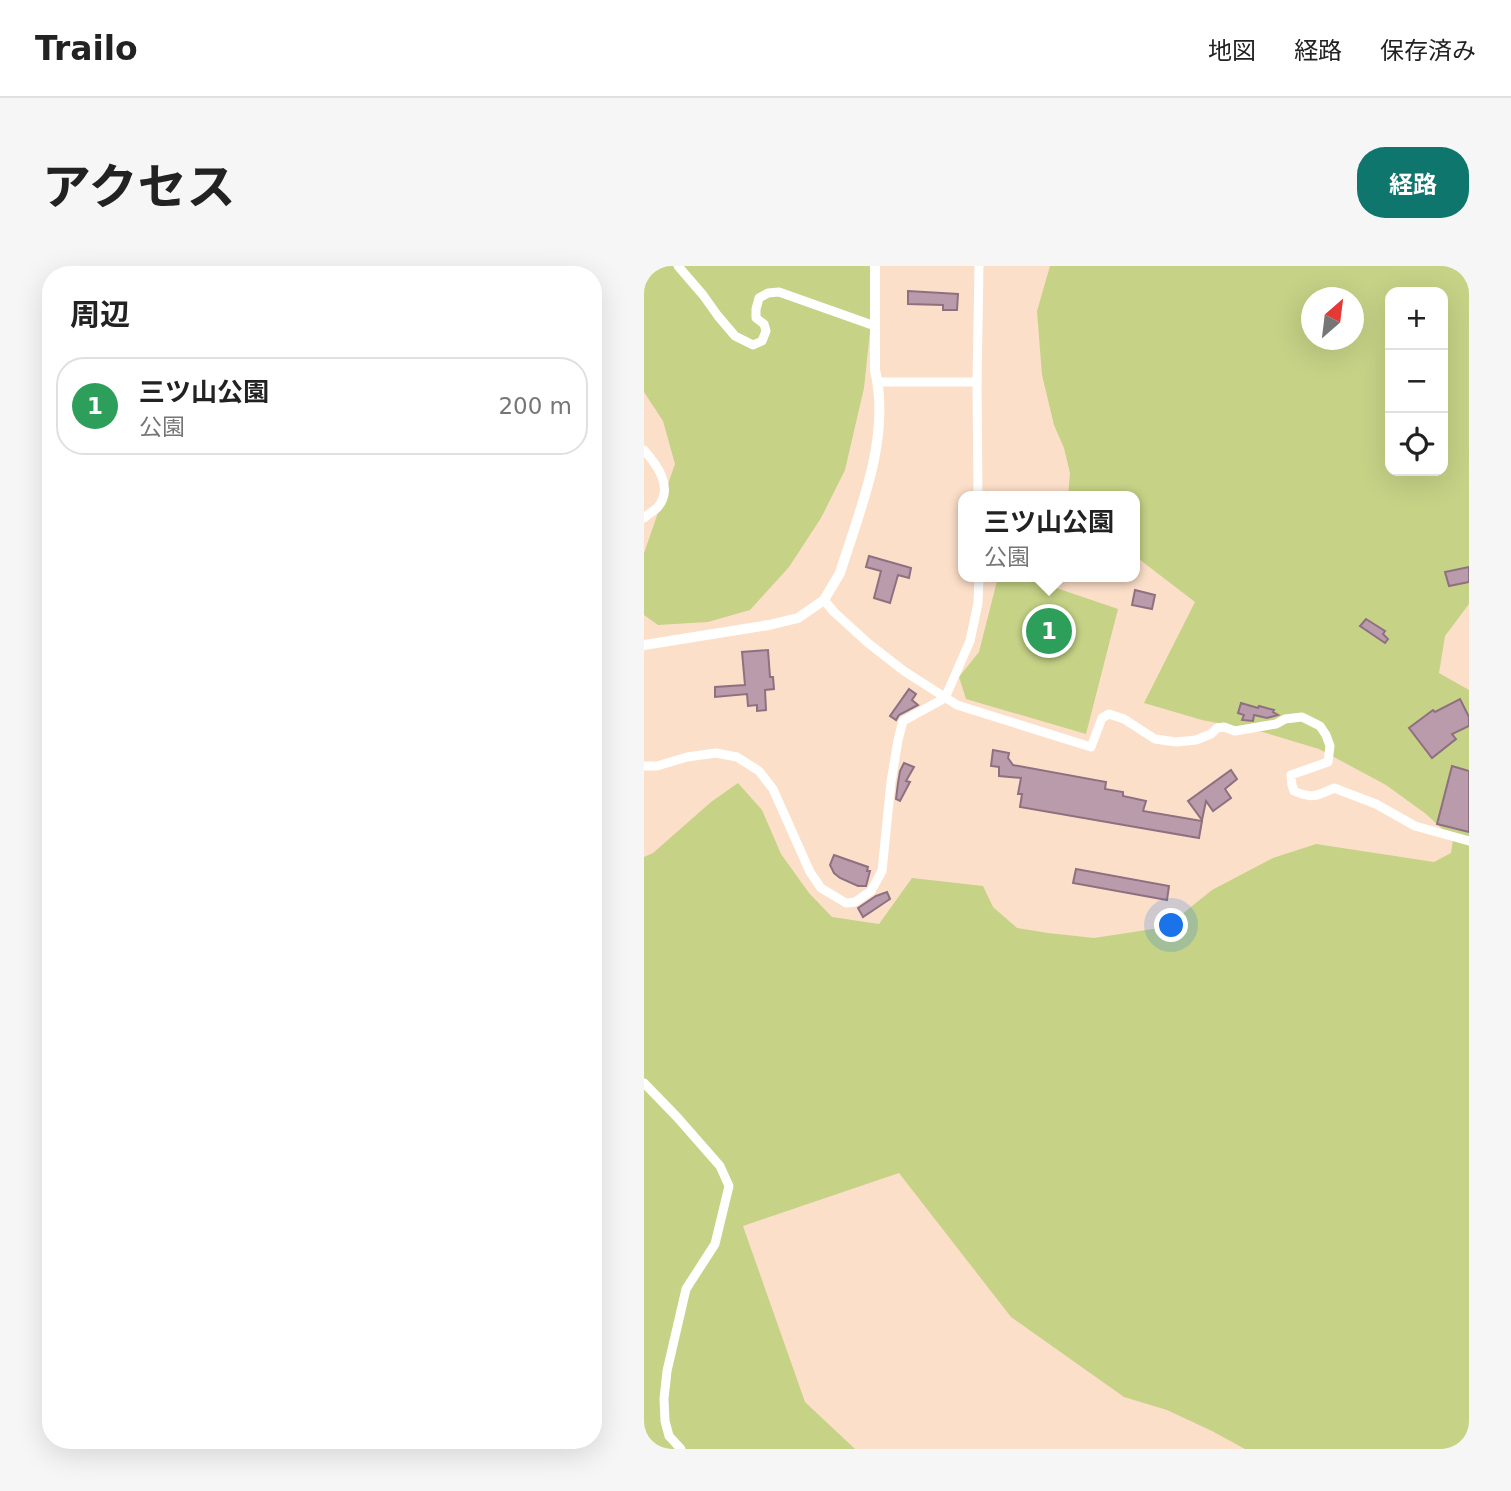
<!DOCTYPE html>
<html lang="ja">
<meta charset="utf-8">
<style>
body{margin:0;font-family:"DejaVu Sans","Noto Sans JP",sans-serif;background:#f6f6f6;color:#222}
.controls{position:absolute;right:21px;top:21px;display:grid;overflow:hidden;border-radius:14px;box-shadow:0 7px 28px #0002}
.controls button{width:63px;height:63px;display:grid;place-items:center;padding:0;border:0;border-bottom:2px solid #e0e0e0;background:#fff;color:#222;font:35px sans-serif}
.compass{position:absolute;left:657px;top:21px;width:63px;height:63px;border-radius:50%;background:#fff;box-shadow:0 7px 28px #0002;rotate:28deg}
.you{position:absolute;left:528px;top:660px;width:24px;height:24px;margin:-18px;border:5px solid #fff;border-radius:50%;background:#1a73e8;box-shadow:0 0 0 10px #1a73e833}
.badge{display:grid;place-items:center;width:46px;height:46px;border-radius:50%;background:#0f766e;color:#fff;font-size:23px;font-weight:700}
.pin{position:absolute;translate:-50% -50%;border:4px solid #fff;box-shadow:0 2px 7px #0006}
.popup{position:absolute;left:314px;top:225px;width:182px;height:91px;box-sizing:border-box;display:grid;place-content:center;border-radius:14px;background:#fff;filter:drop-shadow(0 2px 5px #0005);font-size:23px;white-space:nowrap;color:#767676}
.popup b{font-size:26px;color:#222}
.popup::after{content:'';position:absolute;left:50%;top:100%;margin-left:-14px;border:14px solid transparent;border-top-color:#fff}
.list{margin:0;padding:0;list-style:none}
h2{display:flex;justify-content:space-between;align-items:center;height:91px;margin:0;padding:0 28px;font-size:30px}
h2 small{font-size:23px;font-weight:400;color:#767676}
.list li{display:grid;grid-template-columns:46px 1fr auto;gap:21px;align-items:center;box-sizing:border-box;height:98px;margin:0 14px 14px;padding:0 14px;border:2px solid #e0e0e0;border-radius:28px}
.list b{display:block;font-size:26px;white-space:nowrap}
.list p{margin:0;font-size:23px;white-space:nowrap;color:#767676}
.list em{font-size:23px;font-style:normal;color:#767676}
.icon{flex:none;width:38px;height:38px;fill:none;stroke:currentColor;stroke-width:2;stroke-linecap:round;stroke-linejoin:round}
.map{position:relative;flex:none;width:825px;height:1183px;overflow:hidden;border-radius:28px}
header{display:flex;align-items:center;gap:42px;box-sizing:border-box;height:98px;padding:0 35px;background:#fff;border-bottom:2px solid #e0e0e0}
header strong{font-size:33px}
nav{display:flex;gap:38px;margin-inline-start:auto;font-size:24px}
.intro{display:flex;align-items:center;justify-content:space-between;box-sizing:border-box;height:168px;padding:0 42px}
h1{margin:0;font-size:49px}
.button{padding:18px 32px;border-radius:28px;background:#0f766e;color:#fff;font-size:24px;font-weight:700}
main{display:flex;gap:42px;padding:0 42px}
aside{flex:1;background:#fff;border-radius:28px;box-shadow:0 7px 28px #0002}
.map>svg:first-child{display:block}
</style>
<header>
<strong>Trailo</strong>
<nav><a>地図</a><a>経路</a><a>保存済み</a></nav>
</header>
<div class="intro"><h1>アクセス</h1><a class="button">経路</a></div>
<main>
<aside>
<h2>周辺<small></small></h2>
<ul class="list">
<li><span class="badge" style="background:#2e9e5b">1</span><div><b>三ツ山公園</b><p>公園</p></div><em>200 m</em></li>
</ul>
</aside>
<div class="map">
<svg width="825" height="1183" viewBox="0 0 825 1183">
<rect width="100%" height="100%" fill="#fcdfc9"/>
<g fill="#c6d286" fill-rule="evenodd">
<path d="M 0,0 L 233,0 L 220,122 L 201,204 L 177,252 L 145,301 L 106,344 L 64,356 L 14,359 L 0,349 L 0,287 L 31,198 L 19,155 L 0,126 Z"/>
<path d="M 406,0 L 825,0 L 825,338 L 801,370 L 795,407 L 825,424 L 825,1183 L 601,1183 L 568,1165 L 523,1144 L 480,1131 L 367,1051 L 255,907 L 99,960 L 161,1136 L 211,1183 L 0,1183 L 0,591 L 9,587 L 67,536 L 94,517 L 118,544 L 137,588 L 165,627 L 188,651 L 235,658 L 268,612 L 339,620 L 349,641 L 373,662 L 404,667 L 450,672 L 522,661 L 568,624 L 629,592 L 672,578 L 790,596 L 807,587 L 809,573 L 782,548 L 742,519 L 675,483 L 619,466 L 558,454 L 500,437 L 551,336 L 491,290 L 491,230 L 424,230 L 426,207 L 420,182 L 410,159 L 398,109 L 393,45 ZM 746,26 L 799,26 L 799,205 L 746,205 ZM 668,32 L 710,32 L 710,74 L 668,74 Z"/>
<path d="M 354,311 L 389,311 L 392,315 L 474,343 L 442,468 L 322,433 L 315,411 L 335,386 Z"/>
</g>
<g fill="#ba9bab" stroke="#8e7080" stroke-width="2">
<path d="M 264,25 L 314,28 L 313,44 L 299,44 L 299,39 L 264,38 Z"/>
<path d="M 225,290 L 267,302 L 265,312 L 254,309 L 246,337 L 230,332 L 237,305 L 222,301 Z"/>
<path d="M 825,301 L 825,316 L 805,320 L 801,306 Z"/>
<path d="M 491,324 L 511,329 L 508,343 L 488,339 Z"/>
<path d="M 722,353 L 741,365 L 739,368 L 744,373 L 741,377 L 716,360 Z"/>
<path d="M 124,384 L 126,411 L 129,411 L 130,423 L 121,424 L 122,444 L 113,445 L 113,439 L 104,440 L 103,428 L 71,431 L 71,421 L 101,419 L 98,386 Z"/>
<path d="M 265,423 L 272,428 L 268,434 L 274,439 L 255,449 L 252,454 L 246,450 Z"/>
<path d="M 816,433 L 825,451 L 825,460 L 808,468 L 812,473 L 788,492 L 765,462 L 789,444 L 791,446 Z"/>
<path d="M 597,437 L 614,442 L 615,440 L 630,444 L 629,446 L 634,449 L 623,452 L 610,449 L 609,455 L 598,454 L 600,449 L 594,447 Z"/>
<path d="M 349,484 L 365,487 L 364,492 L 369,499 L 462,516 L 461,523 L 479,526 L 479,530 L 502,535 L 499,545 L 558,555 L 555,572 L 376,541 L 378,528 L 374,528 L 377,512 L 355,510 L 355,501 L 347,500 Z"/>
<path d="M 260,497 L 270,501 L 262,515 L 266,516 L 256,535 L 252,533 L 254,517 L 256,505 Z"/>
<path d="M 808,500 L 825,505 L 825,566 L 793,558 Z"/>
<path d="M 587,504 L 593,513 L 581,523 L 587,532 L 569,545 L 562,535 L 558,554 L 544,535 Z"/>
<path d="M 190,589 L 224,601 L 223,605 L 226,605 L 222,620 L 214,620 L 196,612 L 190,607 L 186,599 Z"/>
<path d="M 432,603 L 525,620 L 523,634 L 429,617 Z"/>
<path d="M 243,626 L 246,633 L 219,651 L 214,642 L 232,630 Z"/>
</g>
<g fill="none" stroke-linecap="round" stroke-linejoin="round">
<g stroke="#fff" stroke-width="9">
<path d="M 34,0 L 59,29 L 74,50 L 91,70 L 109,79 L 118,75 L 122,65 L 120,58 L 112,52 L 112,43 L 115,32 L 124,27 L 135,26 L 231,60"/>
<path d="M 234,116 L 333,116"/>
<path d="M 0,184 C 13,199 30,221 14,241 C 10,245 4,248 0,252"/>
<path d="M 334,230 L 333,116 L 335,0"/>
<path d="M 180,334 L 190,346 L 224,377 L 260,405 L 313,439 L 447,481 L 458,452 L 465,448 L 480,453 L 511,473 L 532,476 L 552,474 L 567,468 L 573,462 L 580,461 L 591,465 L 620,460 L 632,458 L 641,453 L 658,451 L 676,460 L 682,469 L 686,480 L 684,496 L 647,509 L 648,519 L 650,525 C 668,533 673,530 690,522 L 732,538 L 771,560 L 825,575"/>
<path d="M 0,500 L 13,500 L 43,491 L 72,487 L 93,491 L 115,505 L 129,523 L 166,606 L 177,622 L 202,637 L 211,636 L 227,625 L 238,605 L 247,516 L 254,474 L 259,455 L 301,432 L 326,375 L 334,337 L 335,311"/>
<path d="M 0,817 L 33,851 L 76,900 L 85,920 L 71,978 L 42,1023 L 23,1105 L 20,1133 L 21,1155 L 25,1170 L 37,1183"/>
</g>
<path stroke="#fff" stroke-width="10" d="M 0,379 L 125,359 L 154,352 L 180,334 L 196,307 C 216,243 247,172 231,104 L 231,0"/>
</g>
</svg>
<div class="controls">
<button>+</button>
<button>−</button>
<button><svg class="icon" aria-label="locate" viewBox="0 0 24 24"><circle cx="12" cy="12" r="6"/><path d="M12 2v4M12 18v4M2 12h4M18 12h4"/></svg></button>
</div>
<svg class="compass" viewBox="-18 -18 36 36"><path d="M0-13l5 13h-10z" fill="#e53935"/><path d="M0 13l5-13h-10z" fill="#767676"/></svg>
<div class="you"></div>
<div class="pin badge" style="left:405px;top:365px;background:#2e9e5b">1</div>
<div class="popup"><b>三ツ山公園</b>公園</div>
</div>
</main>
